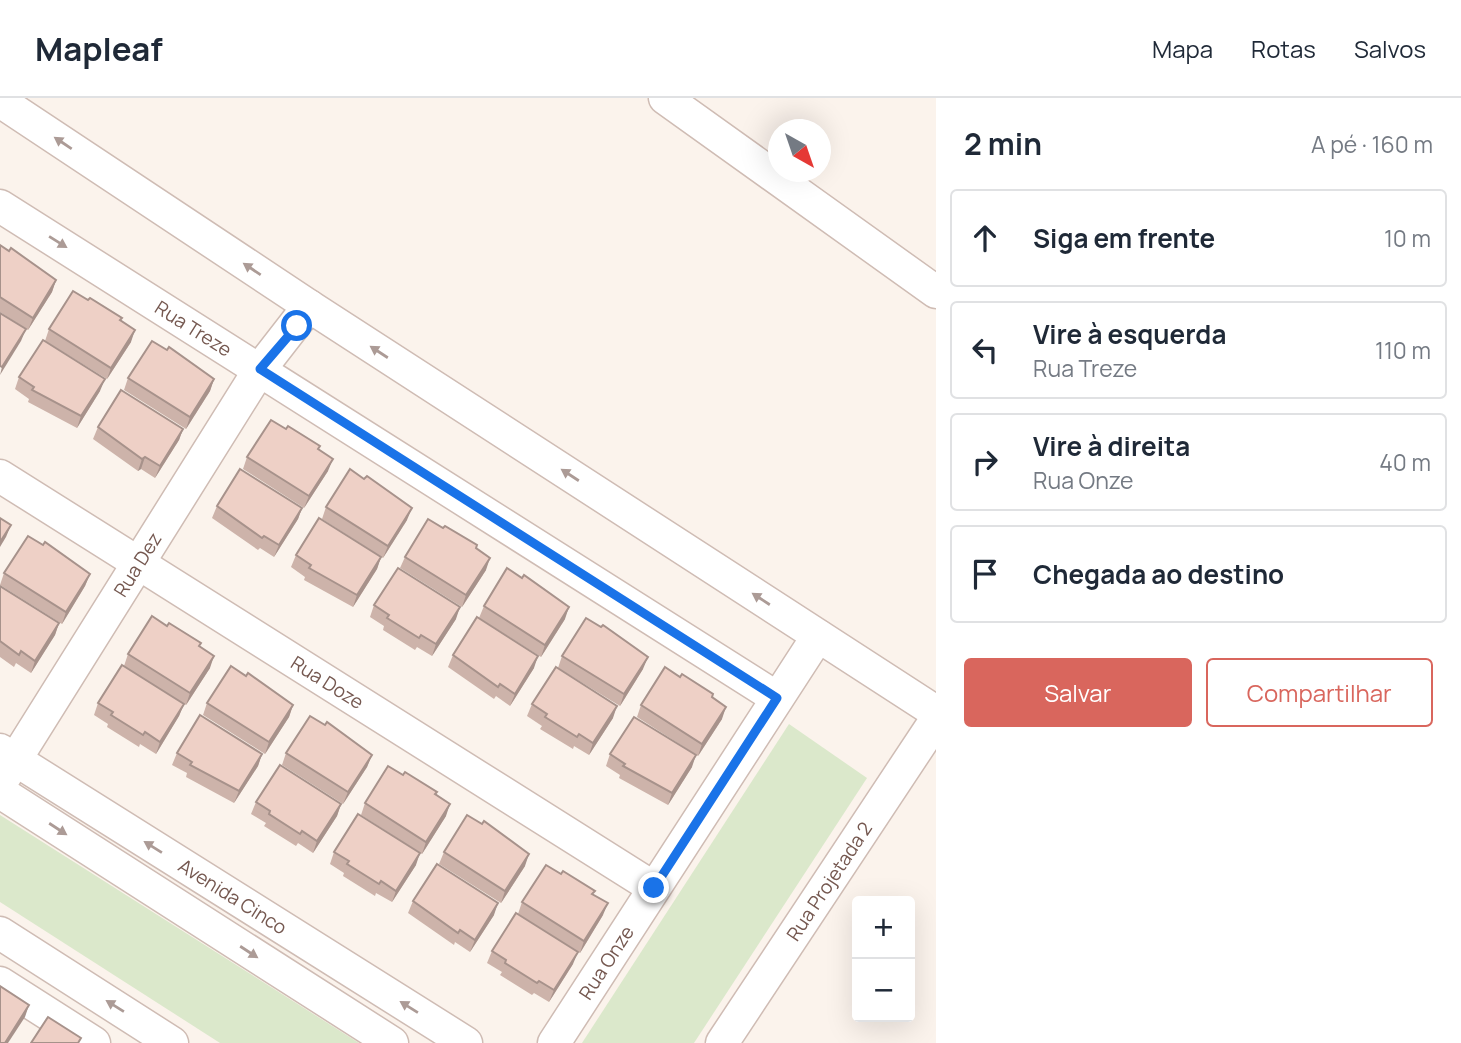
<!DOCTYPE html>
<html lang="pt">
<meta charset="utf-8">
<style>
body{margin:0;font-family:Manrope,sans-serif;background:#f6f6f7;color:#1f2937}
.controls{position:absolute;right:21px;bottom:21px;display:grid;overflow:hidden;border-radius:7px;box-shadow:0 7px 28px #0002}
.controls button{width:63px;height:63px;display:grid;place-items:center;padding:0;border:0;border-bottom:2px solid #e0e1e3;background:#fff;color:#1f2937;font:35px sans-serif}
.compass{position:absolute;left:768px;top:21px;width:63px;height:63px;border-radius:50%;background:#fff;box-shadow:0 7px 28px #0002;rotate:140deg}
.stop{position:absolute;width:21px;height:21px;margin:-16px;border:5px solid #1a73e8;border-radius:50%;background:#fff}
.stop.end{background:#1a73e8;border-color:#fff;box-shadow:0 2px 7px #0008}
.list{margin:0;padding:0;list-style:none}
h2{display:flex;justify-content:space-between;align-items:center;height:91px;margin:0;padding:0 28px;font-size:30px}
h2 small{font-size:23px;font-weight:400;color:#747a83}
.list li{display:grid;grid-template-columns:46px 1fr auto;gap:21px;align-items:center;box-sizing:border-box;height:98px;margin:0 14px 14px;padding:0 14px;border:2px solid #e0e1e3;border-radius:7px}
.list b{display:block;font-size:26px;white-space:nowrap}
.list p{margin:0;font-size:23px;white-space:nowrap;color:#747a83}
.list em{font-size:23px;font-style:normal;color:#747a83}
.actions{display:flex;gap:14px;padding:21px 28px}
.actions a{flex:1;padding:16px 0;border:2px solid #d9665d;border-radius:7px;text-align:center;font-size:24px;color:#d9665d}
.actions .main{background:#d9665d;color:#fff}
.icon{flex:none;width:38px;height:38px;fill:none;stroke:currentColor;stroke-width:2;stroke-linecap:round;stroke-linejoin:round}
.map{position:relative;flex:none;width:936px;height:945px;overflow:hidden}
header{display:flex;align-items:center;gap:42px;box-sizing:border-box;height:98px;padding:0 35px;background:#fff;border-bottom:2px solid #e0e1e3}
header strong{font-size:33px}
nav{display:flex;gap:38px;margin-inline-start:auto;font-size:24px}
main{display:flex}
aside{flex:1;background:#fff}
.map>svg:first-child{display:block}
</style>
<header>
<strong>Mapleaf</strong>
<nav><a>Mapa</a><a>Rotas</a><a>Salvos</a></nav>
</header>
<main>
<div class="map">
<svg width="936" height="945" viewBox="0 0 936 945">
<rect width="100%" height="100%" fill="#fbf3ec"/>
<g fill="#dbe8cb">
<path d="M 789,626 L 867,680 L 694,945 L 582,945 Z"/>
<path d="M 0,717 L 359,945 L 220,945 L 0,804 Z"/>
</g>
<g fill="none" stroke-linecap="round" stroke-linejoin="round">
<g stroke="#cfbcb4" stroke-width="35">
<g id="minor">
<path d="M 665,0 L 936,194"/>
<path d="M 0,3 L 309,208 L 936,614"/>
<path id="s1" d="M 0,108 L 777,600"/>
<path id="s2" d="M 0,378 L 654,790"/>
<path id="s3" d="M 0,652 L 466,945"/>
<path id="s4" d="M 0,686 L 260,271 L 309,208"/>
<path d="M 0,694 L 392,945"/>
<path d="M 0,835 L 172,945"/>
<path d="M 0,885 L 94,945"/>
<path id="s5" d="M 554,945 L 818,538"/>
<path id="s6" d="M 722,945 L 936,622"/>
</g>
</g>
<use href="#minor" stroke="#fff" stroke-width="32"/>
</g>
<g fill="#cdb3aa">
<path d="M 0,147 L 56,182 L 52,194 L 28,232 L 0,214 Z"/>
<path d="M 121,223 L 131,244 L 107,281 L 45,243 L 49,231 Z"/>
<path d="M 19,279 L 100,293 L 77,330 L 28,304 L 29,301 L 15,291 Z"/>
<path d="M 128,280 L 214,281 L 210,293 L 186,331 L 124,292 Z"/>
<path d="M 98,329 L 183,331 L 179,342 L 155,380 L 141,371 L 138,373 L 93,341 Z"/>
<path d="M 318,352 L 328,373 L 304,410 L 243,371 L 247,359 Z"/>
<path d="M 217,408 L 302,410 L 298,421 L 274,459 L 260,450 L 258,452 L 212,420 Z"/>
<path d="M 326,409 L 407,422 L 383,460 L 322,421 Z"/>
<path d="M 476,451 L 486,472 L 462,509 L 400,470 L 405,459 Z"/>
<path d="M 296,457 L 381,459 L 377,471 L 353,509 L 304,482 L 305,479 L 291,469 Z"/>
<path d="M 4,475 L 90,476 L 85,488 L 62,526 L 0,487 Z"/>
<path d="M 522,480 L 565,521 L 541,559 L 479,520 L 484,508 Z"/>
<path d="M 0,488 L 59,525 L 55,537 L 31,575 L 16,565 L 14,569 L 0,559 Z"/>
<path d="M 374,507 L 456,521 L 432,558 L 417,549 L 415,552 L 383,532 L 384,528 L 370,519 Z"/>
<path d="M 601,529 L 643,571 L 620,608 L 558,570 L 562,558 Z"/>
<path d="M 200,548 L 210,570 L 186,607 L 124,568 L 128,556 Z"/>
<path d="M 453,557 L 534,570 L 510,608 L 496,598 L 494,601 L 448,569 Z"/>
<path d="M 246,578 L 293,607 L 289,619 L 265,656 L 203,617 L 207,605 Z"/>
<path d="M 712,600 L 722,621 L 698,658 L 637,619 L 641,607 Z"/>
<path d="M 98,605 L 184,606 L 179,618 L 156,656 L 140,646 L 139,649 L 107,629 L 108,626 L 94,617 Z"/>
<path d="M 532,606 L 613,620 L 589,657 L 574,648 L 573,651 L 540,631 L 542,628 L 527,618 Z"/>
<path d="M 177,655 L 262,656 L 258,668 L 234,705 L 186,679 L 187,675 L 172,667 Z"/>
<path d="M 286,655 L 372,657 L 367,669 L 343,706 L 282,667 Z"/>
<path d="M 610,656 L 692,669 L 668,707 L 619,680 L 620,677 L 606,668 Z"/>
<path d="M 403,677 L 437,694 L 436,697 L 446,718 L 422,756 L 361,717 L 365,705 Z"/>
<path d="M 256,704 L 341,706 L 337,718 L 313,755 L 298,745 L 296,748 L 264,728 L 266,725 L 251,716 Z"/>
<path d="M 334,754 L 416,767 L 392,804 L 376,795 L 375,798 L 343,778 L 344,775 L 330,766 Z"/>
<path d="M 444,754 L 525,768 L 501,805 L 439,766 Z"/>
<path d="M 593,797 L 603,817 L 580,855 L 518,816 L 522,804 Z"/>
<path d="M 413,803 L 494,817 L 470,854 L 455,844 L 454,847 L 408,815 Z"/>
<path d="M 492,853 L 573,866 L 549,904 L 534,895 L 532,897 L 500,877 L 502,874 L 487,865 Z"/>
</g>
<g fill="#a7928b">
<path d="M 56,182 L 52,194 L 28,232 L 33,220 Z"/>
<path d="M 26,231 L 21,243 L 0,277 L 2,269 Z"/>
<path d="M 135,232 L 131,244 L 107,281 L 111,270 Z"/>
<path d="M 105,281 L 100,293 L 77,330 L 81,318 Z"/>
<path d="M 214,281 L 210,293 L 186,331 L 190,319 Z"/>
<path d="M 183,331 L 179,342 L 155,380 L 160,368 Z"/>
<path d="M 145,359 L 141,371 L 138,373 L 142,361 Z"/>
<path d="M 333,361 L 328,373 L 304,410 L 309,398 Z"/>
<path d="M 302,410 L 298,421 L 274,459 L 279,447 Z"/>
<path d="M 412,410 L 407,422 L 383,460 L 388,448 Z"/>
<path d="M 11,427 L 6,439 L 0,449 L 0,444 Z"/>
<path d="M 381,459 L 377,471 L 353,509 L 357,497 Z"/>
<path d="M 490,460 L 486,472 L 462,509 L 466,497 Z"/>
<path d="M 90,476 L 85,488 L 62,526 L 66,514 Z"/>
<path d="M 460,509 L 456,521 L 432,558 L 436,546 Z"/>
<path d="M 569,509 L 565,521 L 541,559 L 545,547 Z"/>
<path d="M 59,525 L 55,537 L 31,575 L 35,563 Z"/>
<path d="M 214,558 L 210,570 L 186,607 L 190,595 Z"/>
<path d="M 538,558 L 534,570 L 510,608 L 515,596 Z"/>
<path d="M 648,559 L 643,571 L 620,608 L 624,596 Z"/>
<path d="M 184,606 L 179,618 L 156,656 L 160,644 Z"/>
<path d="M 293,607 L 289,619 L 265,656 L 269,644 Z"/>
<path d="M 617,608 L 613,620 L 589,657 L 593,645 Z"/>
<path d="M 726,609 L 722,621 L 698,658 L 702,646 Z"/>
<path d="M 262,656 L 258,668 L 234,705 L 239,693 Z"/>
<path d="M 372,657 L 367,669 L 343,706 L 348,694 Z"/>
<path d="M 696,657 L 692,669 L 668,707 L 672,695 Z"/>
<path d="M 341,706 L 337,718 L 313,755 L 317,743 Z"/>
<path d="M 450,706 L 446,718 L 422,756 L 426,744 Z"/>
<path d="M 420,755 L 416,767 L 392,804 L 396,793 Z"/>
<path d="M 529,756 L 525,768 L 501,805 L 505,793 Z"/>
<path d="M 498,805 L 494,817 L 470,854 L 475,842 Z"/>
<path d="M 608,805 L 603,817 L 580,855 L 584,843 Z"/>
<path d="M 578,854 L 573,866 L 549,904 L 554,892 Z"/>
<path d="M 29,907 L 25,919 L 8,945 L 5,945 Z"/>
</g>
<g fill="#eed0c6" stroke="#a7928b" stroke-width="2">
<path d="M 0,147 L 9,153 L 11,150 L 56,182 L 33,220 L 0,199 Z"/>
<path d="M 73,193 L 88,202 L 90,200 L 122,220 L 120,222 L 135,232 L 111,270 L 49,231 Z"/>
<path d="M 0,215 L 26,231 L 2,269 L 0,268 Z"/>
<path d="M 43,242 L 105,281 L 81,318 L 32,292 L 34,289 L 19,279 Z"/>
<path d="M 152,243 L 167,252 L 169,249 L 214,281 L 190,319 L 128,280 Z"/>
<path d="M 121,292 L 183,331 L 160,368 L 145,359 L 142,361 L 98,329 Z"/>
<path d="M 271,322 L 286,331 L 288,328 L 320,348 L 318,351 L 333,361 L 309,398 L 247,359 Z"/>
<path d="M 240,371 L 302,410 L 279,447 L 264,438 L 262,440 L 217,408 Z"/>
<path d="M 350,371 L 364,381 L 367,378 L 412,410 L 388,448 L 326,409 Z"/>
<path d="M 0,420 L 11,427 L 0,444 Z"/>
<path d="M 319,420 L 381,459 L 357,497 L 309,470 L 311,467 L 296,457 Z"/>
<path d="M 428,421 L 443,430 L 445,428 L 477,447 L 476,450 L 490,460 L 466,497 L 405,459 Z"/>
<path d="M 28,438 L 43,447 L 45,444 L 90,476 L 66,514 L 4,475 Z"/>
<path d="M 398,470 L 460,509 L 436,546 L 421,537 L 419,540 L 387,520 L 389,517 L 374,507 Z"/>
<path d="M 507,470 L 522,480 L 524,477 L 569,509 L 545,547 L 484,508 Z"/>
<path d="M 0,488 L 59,525 L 35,563 L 21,553 L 19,557 L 0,543 Z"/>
<path d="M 152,518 L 167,528 L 169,525 L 201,545 L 199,548 L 214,558 L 190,595 L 128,556 Z"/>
<path d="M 477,519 L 538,558 L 515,596 L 500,586 L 498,589 L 453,557 Z"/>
<path d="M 586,520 L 601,529 L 603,527 L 648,559 L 624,596 L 562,558 Z"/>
<path d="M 122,567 L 184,606 L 160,644 L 145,634 L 143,637 L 111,617 L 113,614 L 98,605 Z"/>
<path d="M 231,568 L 246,578 L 248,575 L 293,607 L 269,644 L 207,605 Z"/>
<path d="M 556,569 L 617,608 L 593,645 L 579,636 L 577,639 L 545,619 L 547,616 L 532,606 Z"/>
<path d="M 665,569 L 680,579 L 682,576 L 713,596 L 712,599 L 726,609 L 702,646 L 641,607 Z"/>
<path d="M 200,617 L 262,656 L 239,693 L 190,667 L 192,664 L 177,655 Z"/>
<path d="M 310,618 L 325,627 L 327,624 L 372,657 L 348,694 L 286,655 Z"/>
<path d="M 634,619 L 696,657 L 672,695 L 623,668 L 625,666 L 610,656 Z"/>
<path d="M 280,667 L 341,706 L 317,743 L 302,733 L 300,736 L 269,716 L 270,713 L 256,704 Z"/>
<path d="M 388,668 L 403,677 L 405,674 L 437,694 L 435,696 L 450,706 L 426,744 L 365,705 Z"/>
<path d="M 358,716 L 420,755 L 396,793 L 381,783 L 379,786 L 347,766 L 349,763 L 334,754 Z"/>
<path d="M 467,717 L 482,726 L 484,723 L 529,756 L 505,793 L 444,754 Z"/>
<path d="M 437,766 L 498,805 L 475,842 L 460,832 L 458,835 L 413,803 Z"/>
<path d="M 546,767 L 561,776 L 563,773 L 595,793 L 592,796 L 608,805 L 584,843 L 522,804 Z"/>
<path d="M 516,815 L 578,854 L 554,892 L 539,883 L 537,885 L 505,865 L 506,862 L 492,853 Z"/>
<path d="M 0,888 L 29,907 L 5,945 L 0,945 Z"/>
<path d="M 48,919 L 81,940 L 78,945 L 31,945 Z"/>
</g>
<defs><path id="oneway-solid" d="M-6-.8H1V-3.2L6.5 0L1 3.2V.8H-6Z" transform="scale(1.75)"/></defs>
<g fill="#ac9b96">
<use href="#oneway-solid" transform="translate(63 45) rotate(-146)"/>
<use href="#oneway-solid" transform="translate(58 144) rotate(32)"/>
<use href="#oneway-solid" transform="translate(252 171) rotate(-146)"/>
<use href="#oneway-solid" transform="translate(379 254) rotate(-147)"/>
<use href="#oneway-solid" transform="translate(570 377) rotate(-147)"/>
<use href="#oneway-solid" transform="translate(761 501) rotate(-147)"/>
<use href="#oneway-solid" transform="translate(58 731) rotate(33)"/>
<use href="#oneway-solid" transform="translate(153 749) rotate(-148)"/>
<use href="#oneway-solid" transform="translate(249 854) rotate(33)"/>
<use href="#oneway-solid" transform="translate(115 908) rotate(-148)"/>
<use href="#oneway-solid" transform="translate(409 909) rotate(-148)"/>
</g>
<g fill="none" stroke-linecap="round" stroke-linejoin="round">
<path stroke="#1a73e8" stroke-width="9" d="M 297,228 L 260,271 L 777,600 L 654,790"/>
</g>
<g text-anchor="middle" stroke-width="6" stroke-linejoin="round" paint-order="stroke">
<g font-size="19" fill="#755850" stroke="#fef7f2">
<text dy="7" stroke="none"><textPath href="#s1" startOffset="229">Rua Treze</textPath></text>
<text dy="7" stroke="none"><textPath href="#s4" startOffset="259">Rua Dez</textPath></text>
<text dy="7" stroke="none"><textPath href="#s2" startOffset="387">Rua Doze</textPath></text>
<text dy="7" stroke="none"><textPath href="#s6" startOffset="194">Rua Projetada 2</textPath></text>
<text dy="7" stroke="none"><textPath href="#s3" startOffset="275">Avenida Cinco</textPath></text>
<text dy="7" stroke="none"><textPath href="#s5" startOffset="96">Rua Onze</textPath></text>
</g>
</g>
</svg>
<div class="controls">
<button>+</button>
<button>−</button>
</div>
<svg class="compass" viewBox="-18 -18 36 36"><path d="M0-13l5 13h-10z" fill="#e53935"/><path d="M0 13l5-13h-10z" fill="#747a83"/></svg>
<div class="stop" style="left:297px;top:228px"></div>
<div class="stop end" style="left:654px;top:790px"></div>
</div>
<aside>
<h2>2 min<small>A pé · 160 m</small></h2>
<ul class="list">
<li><svg class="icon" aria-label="ahead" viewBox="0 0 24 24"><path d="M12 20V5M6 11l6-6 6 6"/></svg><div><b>Siga em frente</b></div><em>10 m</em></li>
<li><svg class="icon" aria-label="left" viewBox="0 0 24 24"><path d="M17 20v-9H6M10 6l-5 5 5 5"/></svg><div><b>Vire à esquerda</b><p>Rua Treze</p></div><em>110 m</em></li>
<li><svg class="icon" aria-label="right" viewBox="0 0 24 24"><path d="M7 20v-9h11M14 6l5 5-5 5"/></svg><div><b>Vire à direita</b><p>Rua Onze</p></div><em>40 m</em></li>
<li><svg class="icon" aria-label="arrive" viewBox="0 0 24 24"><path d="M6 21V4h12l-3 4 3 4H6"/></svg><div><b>Chegada ao destino</b></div></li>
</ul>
<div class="actions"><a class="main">Salvar</a><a>Compartilhar</a></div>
</aside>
</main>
